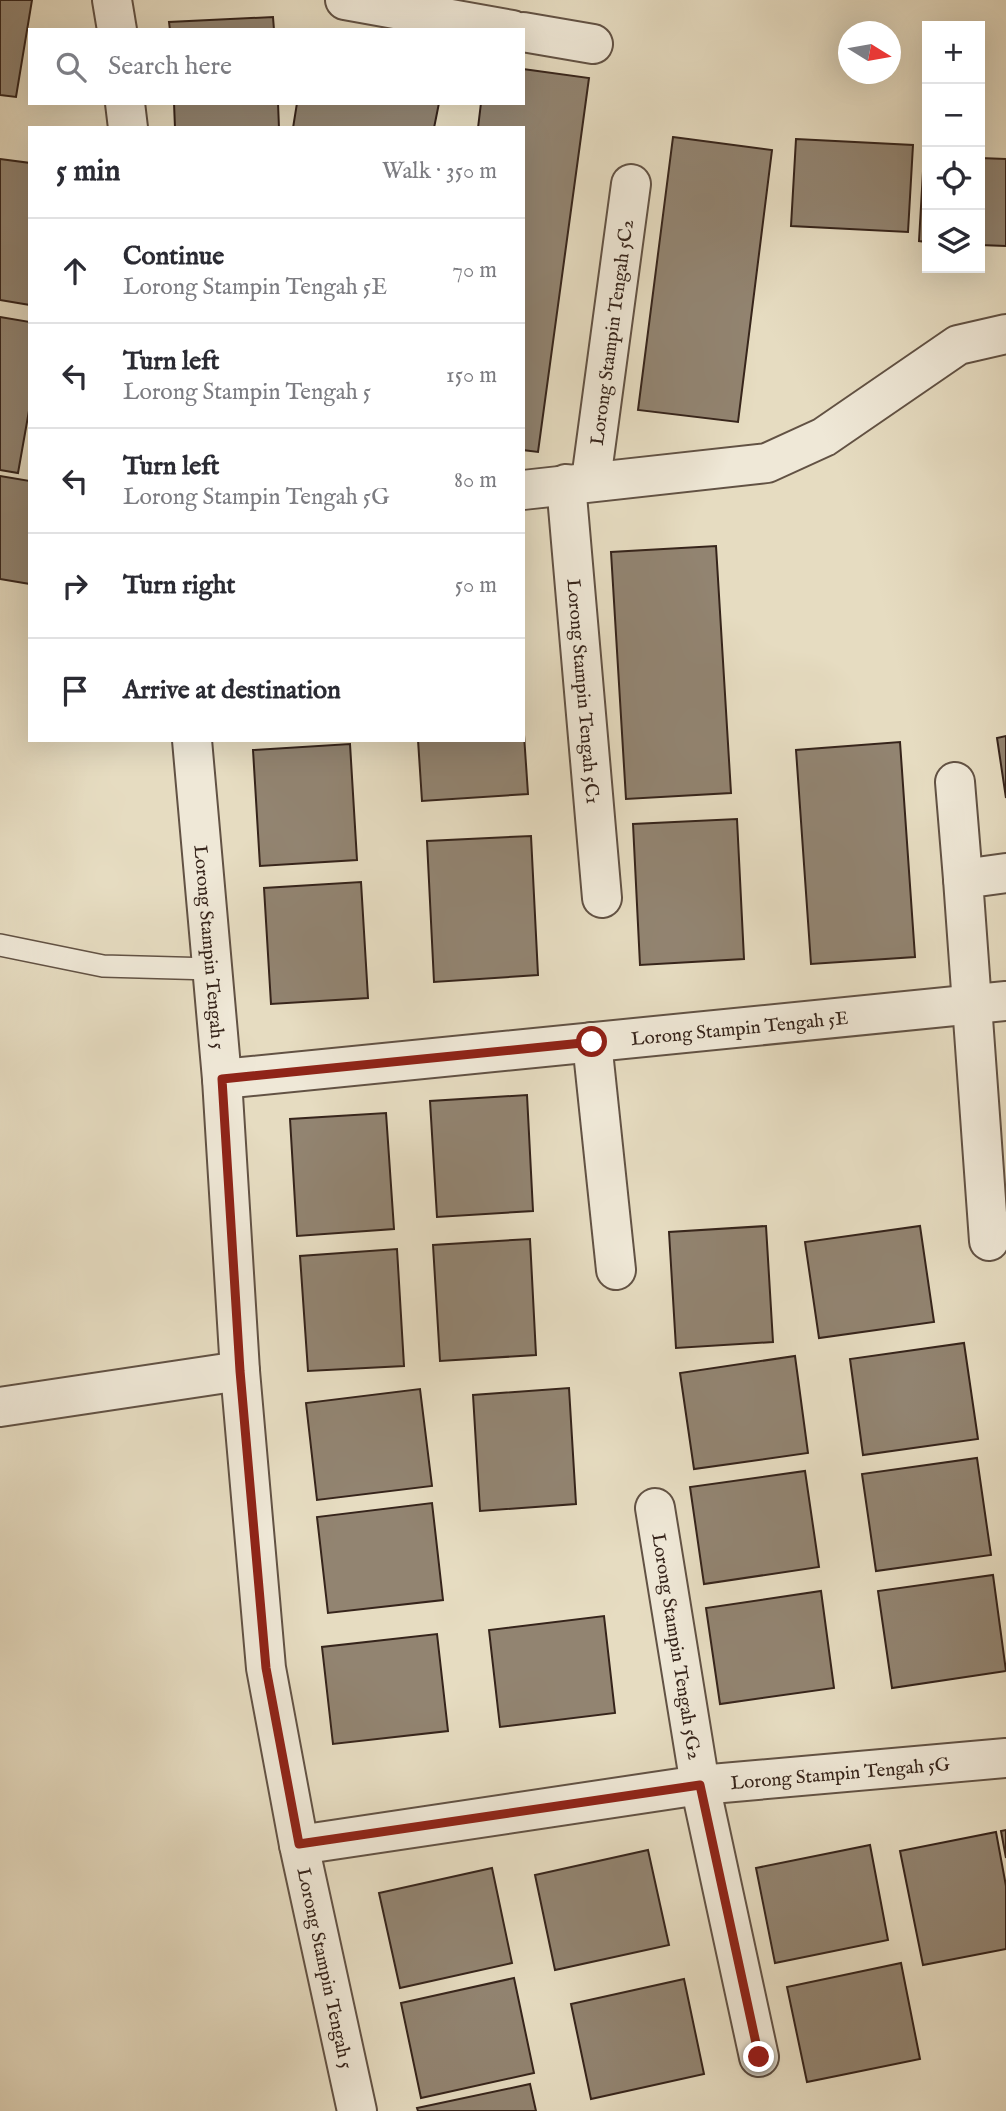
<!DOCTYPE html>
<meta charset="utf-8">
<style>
body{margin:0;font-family:"IM FELL English",serif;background:#f7f7f7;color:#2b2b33}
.controls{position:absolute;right:21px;top:21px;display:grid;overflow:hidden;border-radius:0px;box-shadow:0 7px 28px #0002}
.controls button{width:63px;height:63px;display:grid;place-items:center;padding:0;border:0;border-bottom:2px solid #e1e1e2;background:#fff;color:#2b2b33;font:35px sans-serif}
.compass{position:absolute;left:838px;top:21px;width:63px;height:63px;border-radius:50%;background:#fff;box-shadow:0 7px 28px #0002;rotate:101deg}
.stop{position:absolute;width:21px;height:21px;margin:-16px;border:5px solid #8f2418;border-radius:50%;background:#fff}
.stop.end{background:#8f2418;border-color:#fff;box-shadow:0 2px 7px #0008}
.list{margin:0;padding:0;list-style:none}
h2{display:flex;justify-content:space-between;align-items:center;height:91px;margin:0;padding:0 28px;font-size:30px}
h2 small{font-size:23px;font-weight:400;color:#7c7c81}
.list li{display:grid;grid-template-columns:46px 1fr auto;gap:21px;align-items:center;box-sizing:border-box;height:105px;padding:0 28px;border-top:2px solid #e1e1e2}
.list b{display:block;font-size:26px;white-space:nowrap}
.list p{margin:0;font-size:23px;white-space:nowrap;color:#7c7c81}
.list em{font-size:23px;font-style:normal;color:#7c7c81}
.icon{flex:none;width:38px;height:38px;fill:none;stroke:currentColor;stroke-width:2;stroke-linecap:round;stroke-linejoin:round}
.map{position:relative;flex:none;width:1006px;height:2111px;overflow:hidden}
.search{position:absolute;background:#fff;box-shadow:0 7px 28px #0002;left:28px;top:28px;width:497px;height:77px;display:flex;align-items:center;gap:18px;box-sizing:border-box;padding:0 24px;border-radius:0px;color:#7c7c81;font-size:26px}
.panel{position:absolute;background:#fff;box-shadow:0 7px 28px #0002;left:28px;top:126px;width:497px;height:616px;border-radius:0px}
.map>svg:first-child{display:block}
</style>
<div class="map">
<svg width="1006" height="2111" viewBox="0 0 1006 2111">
<rect width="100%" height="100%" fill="#e6dcc1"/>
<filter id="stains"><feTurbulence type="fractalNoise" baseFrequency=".00286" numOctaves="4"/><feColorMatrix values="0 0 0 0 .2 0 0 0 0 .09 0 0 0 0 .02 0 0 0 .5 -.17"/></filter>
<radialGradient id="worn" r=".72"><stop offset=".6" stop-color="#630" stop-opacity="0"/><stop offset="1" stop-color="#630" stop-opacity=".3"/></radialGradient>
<g fill="#928471" stroke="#36241b" stroke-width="2">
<path d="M 0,0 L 32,0 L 16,97 L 0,95 Z"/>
<path d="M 273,17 L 274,30 L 170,30 L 169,22 Z"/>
<path d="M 523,69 L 589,78 L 538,452 L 523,450 L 523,128 L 478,128 L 481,103 L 523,103 Z"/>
<path d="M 174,103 L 278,103 L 279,128 L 175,128 Z"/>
<path d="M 297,103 L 439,103 L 434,128 L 293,128 Z"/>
<path d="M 673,137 L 772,150 L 738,422 L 638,410 Z"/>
<path d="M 796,139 L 913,145 L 908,232 L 791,226 Z"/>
<path d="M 924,154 L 927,154 L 927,242 L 919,241 Z"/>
<path d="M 980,158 L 1006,159 L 1006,246 L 980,245 Z"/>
<path d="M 0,159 L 30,163 L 30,305 L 0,300 Z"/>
<path d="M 0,317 L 30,322 L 30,405 L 18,473 L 0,470 Z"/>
<path d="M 0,476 L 30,481 L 30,584 L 0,579 Z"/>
<path d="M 716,546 L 731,793 L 626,799 L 611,552 Z"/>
<path d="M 523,720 L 528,794 L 422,801 L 418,740 L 523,740 Z"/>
<path d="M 1006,736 L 1006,798 L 997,738 Z"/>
<path d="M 900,742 L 915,957 L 811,964 L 796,750 Z"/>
<path d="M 350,744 L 357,860 L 260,866 L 253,750 Z"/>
<path d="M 737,819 L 744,959 L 640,965 L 633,824 Z"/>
<path d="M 531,836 L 538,975 L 434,982 L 427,841 Z"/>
<path d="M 361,882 L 368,998 L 271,1004 L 264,888 Z"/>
<path d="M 527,1095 L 533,1211 L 437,1217 L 430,1101 Z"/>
<path d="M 386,1113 L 394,1229 L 297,1236 L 290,1119 Z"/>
<path d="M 766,1226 L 773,1342 L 676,1348 L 669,1232 Z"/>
<path d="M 920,1226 L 934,1322 L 819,1338 L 805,1242 Z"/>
<path d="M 530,1239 L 536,1355 L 440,1361 L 433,1245 Z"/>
<path d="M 397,1249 L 404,1366 L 308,1371 L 300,1256 Z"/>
<path d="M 964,1343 L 978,1439 L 863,1455 L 850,1359 Z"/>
<path d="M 795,1356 L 808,1453 L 694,1469 L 680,1373 Z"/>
<path d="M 569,1388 L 576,1504 L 480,1511 L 473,1395 Z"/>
<path d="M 420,1389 L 432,1486 L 317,1500 L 306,1403 Z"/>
<path d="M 977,1458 L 991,1555 L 876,1571 L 862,1474 Z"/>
<path d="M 805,1471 L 819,1567 L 704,1584 L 690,1487 Z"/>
<path d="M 432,1503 L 443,1600 L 328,1613 L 317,1517 Z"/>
<path d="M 993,1575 L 1006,1671 L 892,1688 L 878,1591 Z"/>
<path d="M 821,1591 L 834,1688 L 720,1704 L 706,1608 Z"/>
<path d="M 604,1616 L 615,1713 L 500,1727 L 489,1630 Z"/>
<path d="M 437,1634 L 448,1731 L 333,1744 L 322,1647 Z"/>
<path d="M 1006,1830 L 1006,1858 L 1001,1831 Z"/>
<path d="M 996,1832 L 1006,1886 L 1006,1949 L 923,1965 L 900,1851 Z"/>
<path d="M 870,1845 L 888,1940 L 775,1963 L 756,1868 Z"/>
<path d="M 648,1850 L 669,1945 L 555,1970 L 535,1875 Z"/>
<path d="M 492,1868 L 512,1963 L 400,1988 L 379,1893 Z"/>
<path d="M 901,1963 L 920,2059 L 807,2082 L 787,1987 Z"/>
<path d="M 514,1978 L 534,2073 L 421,2098 L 401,2003 Z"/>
<path d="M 684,1979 L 704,2074 L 591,2099 L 571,2004 Z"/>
<path d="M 530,2084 L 536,2111 L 418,2111 L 417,2108 Z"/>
</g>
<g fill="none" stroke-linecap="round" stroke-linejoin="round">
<g stroke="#625244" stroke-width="24">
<path id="service" d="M 0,945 L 103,966 L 212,969"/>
</g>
<g stroke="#625244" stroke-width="42">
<g id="minor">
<path d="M 112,0 L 117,30"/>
<path d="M 345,0 L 512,30"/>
<path d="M 523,32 L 593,44"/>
<path d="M 125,103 L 128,128"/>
<path id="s1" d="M 591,480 L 631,184"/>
<path id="s2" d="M 566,484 L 602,898"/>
<path d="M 523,490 L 767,463 L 824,437 L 958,345 L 1006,334"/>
<path id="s3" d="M 192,740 L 222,1079 L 240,1371 L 266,1668 L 299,1845 L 357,2111"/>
<path d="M 955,782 L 963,879"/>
<path d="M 592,1042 L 616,1270"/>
<path id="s4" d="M 222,1079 L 1006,1001"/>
<path d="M 989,1241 L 963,879 L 1006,873"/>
<path d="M 0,1407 L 240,1371"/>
<path id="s5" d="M 655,1508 L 700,1785 L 759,2057"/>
<path id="s6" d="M 299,1845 L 700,1785 L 1006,1758"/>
</g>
</g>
<use href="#service" stroke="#efe8d7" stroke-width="21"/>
<use href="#minor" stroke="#efe8d7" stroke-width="38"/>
</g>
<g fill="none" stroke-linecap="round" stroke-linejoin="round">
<path stroke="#8f2418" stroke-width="9" d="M 592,1042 L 222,1079 L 240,1371 L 266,1668 L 299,1844 L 700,1785 L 759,2057"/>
</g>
<g text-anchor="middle" stroke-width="6" stroke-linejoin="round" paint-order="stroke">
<g font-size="19" fill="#36241b" stroke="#efe8d7">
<text dy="7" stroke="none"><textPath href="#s1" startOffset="149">Lorong Stampin Tengah 5C2</textPath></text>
<text dy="7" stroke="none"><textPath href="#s2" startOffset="208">Lorong Stampin Tengah 5C1</textPath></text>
<text dy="7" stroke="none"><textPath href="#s3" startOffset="208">Lorong Stampin Tengah 5</textPath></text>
<text dy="7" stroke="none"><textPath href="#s4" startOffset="520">Lorong Stampin Tengah 5E</textPath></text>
<text dy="7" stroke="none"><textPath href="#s5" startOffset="140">Lorong Stampin Tengah 5G2</textPath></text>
<text dy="7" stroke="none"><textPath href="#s6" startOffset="546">Lorong Stampin Tengah 5G</textPath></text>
<text dy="7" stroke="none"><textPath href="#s3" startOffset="1237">Lorong Stampin Tengah 5</textPath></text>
</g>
</g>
<rect width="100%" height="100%" filter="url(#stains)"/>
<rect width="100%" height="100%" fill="url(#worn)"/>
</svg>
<div class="controls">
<button>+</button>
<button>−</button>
<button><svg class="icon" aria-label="locate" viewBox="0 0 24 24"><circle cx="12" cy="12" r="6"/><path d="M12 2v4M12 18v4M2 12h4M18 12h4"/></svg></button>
<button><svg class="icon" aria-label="layers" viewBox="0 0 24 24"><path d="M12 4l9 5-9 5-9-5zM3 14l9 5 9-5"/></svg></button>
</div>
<svg class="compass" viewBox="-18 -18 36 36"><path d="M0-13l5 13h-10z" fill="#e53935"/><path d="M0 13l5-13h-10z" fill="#7c7c81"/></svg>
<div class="stop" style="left:592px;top:1042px"></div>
<div class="stop end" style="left:759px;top:2057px"></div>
<div class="search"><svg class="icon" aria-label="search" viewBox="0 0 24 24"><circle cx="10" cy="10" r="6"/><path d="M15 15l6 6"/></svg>Search here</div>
<section class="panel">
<h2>5 min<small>Walk · 350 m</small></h2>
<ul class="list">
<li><svg class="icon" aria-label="ahead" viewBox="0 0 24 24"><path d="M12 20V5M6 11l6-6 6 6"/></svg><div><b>Continue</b><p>Lorong Stampin Tengah 5E</p></div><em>70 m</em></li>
<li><svg class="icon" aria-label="left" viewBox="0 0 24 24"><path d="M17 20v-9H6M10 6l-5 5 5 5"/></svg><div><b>Turn left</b><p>Lorong Stampin Tengah 5</p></div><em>150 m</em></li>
<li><svg class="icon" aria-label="left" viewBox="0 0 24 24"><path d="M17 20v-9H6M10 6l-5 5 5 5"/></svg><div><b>Turn left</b><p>Lorong Stampin Tengah 5G</p></div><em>80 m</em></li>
<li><svg class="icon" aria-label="right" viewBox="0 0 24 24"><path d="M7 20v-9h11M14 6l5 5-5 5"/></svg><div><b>Turn right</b></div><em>50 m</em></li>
<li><svg class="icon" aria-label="arrive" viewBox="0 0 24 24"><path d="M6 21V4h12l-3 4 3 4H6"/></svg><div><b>Arrive at destination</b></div></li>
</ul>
</section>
</div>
